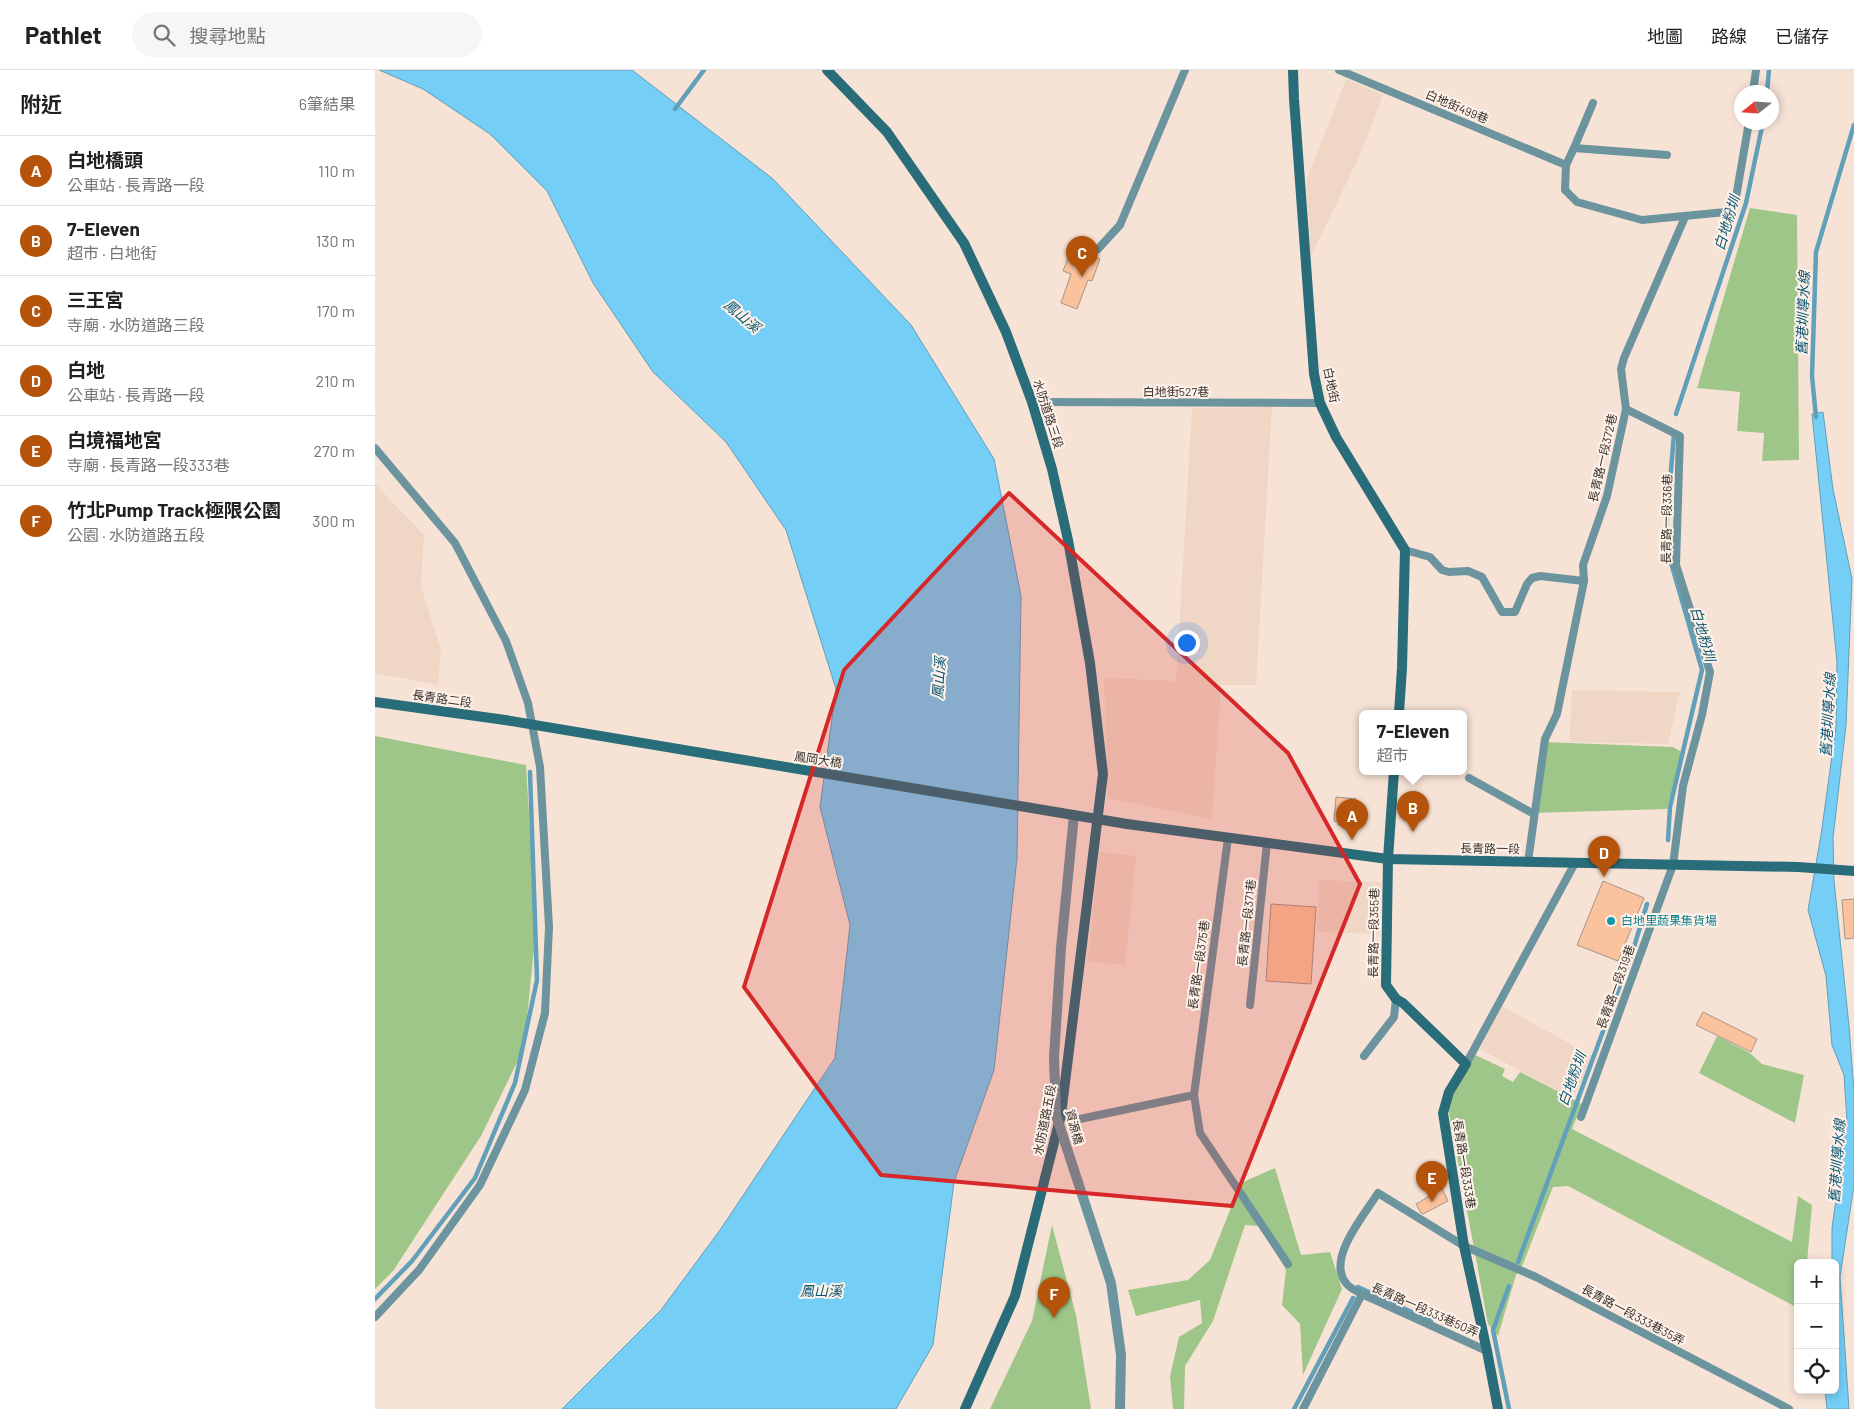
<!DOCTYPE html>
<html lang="zh-TW">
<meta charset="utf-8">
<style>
body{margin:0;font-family:Barlow,"Noto Sans TC",sans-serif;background:#f6f6f6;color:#202124}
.controls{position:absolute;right:15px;bottom:15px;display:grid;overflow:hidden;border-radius:8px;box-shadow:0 2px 8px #0003}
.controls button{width:45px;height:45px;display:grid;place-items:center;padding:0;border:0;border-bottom:1px solid #e0e0e0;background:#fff;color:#202124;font:25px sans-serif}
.compass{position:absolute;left:1359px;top:15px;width:45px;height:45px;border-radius:50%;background:#fff;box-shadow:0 2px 8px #0003;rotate:253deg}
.you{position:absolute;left:811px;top:572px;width:18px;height:18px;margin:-12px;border:4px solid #fff;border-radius:50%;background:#1a73e8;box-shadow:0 0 0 8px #1a73e833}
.badge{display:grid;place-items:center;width:32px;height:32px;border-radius:50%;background:#b45309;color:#fff;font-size:16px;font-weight:700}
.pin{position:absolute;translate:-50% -41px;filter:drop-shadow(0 1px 2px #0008)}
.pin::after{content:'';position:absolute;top:26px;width:18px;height:15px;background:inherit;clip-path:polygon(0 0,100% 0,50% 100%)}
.popup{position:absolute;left:984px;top:640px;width:108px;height:65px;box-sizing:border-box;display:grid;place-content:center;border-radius:8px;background:#fff;filter:drop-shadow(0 1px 4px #0005);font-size:16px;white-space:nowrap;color:#757577}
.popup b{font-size:19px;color:#202124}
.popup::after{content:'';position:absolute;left:50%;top:100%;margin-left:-10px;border:10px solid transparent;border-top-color:#fff}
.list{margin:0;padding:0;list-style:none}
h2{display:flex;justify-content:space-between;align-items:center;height:65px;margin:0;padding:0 20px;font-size:21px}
h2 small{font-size:16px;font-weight:400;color:#757577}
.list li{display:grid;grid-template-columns:32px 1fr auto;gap:15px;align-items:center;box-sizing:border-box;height:70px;padding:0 20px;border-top:1px solid #e0e0e0}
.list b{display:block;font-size:19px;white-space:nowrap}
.list p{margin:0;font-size:16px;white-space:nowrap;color:#757577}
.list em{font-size:16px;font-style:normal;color:#757577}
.icon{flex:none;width:28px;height:28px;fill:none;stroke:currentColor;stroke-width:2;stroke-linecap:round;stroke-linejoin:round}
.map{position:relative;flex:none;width:1479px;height:1339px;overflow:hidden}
header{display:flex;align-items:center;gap:30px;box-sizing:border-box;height:70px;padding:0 25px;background:#fff;border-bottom:1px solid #e0e0e0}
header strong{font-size:24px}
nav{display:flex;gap:28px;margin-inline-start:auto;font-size:18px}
.search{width:350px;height:45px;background:#f6f6f6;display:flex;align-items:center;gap:12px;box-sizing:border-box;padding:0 18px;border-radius:28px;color:#757577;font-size:19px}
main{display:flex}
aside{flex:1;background:#fff}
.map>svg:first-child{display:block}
</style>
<header>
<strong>Pathlet</strong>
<div class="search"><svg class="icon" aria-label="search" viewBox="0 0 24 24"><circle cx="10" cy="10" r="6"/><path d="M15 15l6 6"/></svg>搜尋地點</div>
<nav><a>地圖</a><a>路線</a><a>已儲存</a></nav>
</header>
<main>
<aside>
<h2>附近<small>6筆結果</small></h2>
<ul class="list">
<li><span class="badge">A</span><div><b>白地橋頭</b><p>公車站 · 長青路一段</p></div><em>110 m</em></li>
<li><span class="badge">B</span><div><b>7-Eleven</b><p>超市 · 白地街</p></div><em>130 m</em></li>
<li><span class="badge">C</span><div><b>三王宮</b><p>寺廟 · 水防道路三段</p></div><em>170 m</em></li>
<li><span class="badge">D</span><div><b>白地</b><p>公車站 · 長青路一段</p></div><em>210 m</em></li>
<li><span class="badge">E</span><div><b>白境福地宮</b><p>寺廟 · 長青路一段333巷</p></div><em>270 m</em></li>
<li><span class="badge">F</span><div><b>竹北Pump Track極限公園</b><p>公園 · 水防道路五段</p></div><em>300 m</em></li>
</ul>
</aside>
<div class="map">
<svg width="1479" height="1339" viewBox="0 0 1479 1339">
<rect width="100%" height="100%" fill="#f7e3d6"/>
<g fill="#f0d7c5">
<path d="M 971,9 L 1008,25 L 985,85 L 936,186 L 931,111 Z"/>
<path d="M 897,337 L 881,615 L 846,615 L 837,749 L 733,728 L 729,608 L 801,611 L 817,338 Z"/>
<path d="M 0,414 L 49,465 L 46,516 L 66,580 L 63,615 L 0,603 Z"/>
<path d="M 1197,620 L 1305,622 L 1293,674 L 1194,672 Z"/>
<path d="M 724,782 L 761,786 L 750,895 L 713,891 Z"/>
<path d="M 944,810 L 1006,812 L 1004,864 L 942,862 Z"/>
<path d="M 1125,935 L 1221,988 L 1196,1029 L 1105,979 Z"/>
</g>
<g fill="#9fc689">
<path d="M 1375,138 L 1422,145 L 1424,390 L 1387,391 L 1389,363 L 1362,361 L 1365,322 L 1322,318 Z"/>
<path d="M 0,666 L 151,695 L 161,859 L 149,978 L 106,1066 L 18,1201 L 0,1219 Z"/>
<path d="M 1169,672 L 1298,677 L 1307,682 L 1292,739 L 1159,743 Z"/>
<path d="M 1342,966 L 1375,983 L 1387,994 L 1429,1005 L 1420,1053 L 1324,1003 Z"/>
<path d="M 1096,983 L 1130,999 L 1127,1006 L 1138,1012 L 1145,1002 L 1207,1034 L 1197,1059 L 1417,1172 L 1423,1126 L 1437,1135 L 1432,1193 L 1423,1193 L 1423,1238 L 1193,1116 L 1178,1117 L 1148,1194 L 1141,1205 L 1123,1266 L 1113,1254 L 1072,1032 Z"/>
<path d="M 900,1098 L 926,1185 L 955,1182 L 967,1219 L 928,1305 L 925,1254 L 907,1235 L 911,1200 L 885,1156 L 870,1155 L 838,1251 L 810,1296 L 809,1339 L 798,1339 L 795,1306 L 804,1267 L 827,1253 L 825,1230 L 761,1246 L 753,1220 L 813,1210 L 835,1190 L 866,1113 Z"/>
<path d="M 677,1155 L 701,1245 L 716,1339 L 615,1339 L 657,1251 Z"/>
</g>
<g fill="#74cef6" stroke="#629fb9">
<path d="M 4,0 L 257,0 L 398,109 L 536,255 L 619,389 L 646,526 L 642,788 L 619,1000 L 579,1112 L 558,1275 L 521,1339 L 187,1339 L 286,1240 L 345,1160 L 460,988 L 475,855 L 445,737 L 461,619 L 411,460 L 351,372 L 278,302 L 218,213 L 172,121 L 115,64 L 48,19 Z"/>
<path d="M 1448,342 L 1458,419 L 1477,509 L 1471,655 L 1458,768 L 1459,811 L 1474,956 L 1479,1021 L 1479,1115 L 1465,1207 L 1474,1339 L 1452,1339 L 1450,1320 L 1460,1320 L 1460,1193 L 1457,1193 L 1457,1158 L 1472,1051 L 1469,1005 L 1457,975 L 1451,906 L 1433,840 L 1446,765 L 1461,657 L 1462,592 L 1437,344 Z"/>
</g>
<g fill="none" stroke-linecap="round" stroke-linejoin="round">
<g stroke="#629fb9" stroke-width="4.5">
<path d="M 1392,22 L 1394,0"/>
<path d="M 300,39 L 329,0"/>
<path d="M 1301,344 L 1371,133 L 1388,52"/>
<path d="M 1441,347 L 1437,306 L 1441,182 L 1479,55"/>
<path d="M 1293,770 L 1295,737 L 1327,600 L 1290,472 L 1299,364"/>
<path d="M 1143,1192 L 1259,877 L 1272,834"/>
<path d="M 983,1217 L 1056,1251"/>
<path d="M 0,1229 L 37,1191 L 100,1108 L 140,1013 L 162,910 L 155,702"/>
<path d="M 919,1339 L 978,1228"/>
<path d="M 1134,1339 L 1118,1260 L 1134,1216"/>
</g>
</g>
<g fill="#fbc39d" stroke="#a79589">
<path d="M 697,178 L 725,189 L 717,211 L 713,210 L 702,239 L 686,233 L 696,204 L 688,201 Z"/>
<path d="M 961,727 L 981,729 L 979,753 L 974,753 L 972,755 L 963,755 L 963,752 L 959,751 Z"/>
<path d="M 1228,811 L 1269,828 L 1243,891 L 1202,875 Z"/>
<path d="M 1479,829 L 1479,868 L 1470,869 L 1467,830 Z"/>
<path d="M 896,834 L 941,837 L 936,914 L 891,911 Z"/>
<path d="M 1328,942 L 1382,969 L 1376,982 L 1321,955 Z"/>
<path d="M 1067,1119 L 1073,1131 L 1048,1144 L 1046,1143 L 1041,1134 Z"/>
</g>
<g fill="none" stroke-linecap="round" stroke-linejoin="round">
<g stroke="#6c949e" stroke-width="8">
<path d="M 964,0 L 1191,95 L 1190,120 L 1202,132 L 1267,150 L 1351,142 L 1360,133 L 1374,52"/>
<path d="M 1378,22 L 1381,0"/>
<path d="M 1199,78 L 1218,33"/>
<path d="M 1191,95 L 1199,78 L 1292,85"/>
<path d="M 723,179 L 745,155 L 810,0"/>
<path d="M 657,332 L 945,333"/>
<path d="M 0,378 L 80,473 L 131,571 L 153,633 L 165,697 L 174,857 L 170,943 L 150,1020 L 105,1115 L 44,1200 L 0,1247"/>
<path d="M 1030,480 L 1055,487 L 1067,500 L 1074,502 L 1093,501 L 1107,507 L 1127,542 L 1140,542 L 1152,514 L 1157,508 L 1165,506 L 1209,511"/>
<path d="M 1094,708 L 1159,744"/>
<path d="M 1153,792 L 1170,669 L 1182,644 L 1209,511 L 1208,495 L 1232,426 L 1251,339 L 1246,299 L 1249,288 L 1310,147"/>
<path d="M 875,935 L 892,773"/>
<path d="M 989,986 L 1019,947 L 1021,929"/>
<path d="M 1091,994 L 1200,793"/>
<path d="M 819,1025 L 825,1063 L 913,1194"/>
<path d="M 686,1045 L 700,1050 L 819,1025 L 853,768"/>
<path d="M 1206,1047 L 1298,795 L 1308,716 L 1327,645 L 1335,602 L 1301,495 L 1305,366 L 1251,339"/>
<path d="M 987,1224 C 982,1221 974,1218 971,1213 C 951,1189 990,1144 1003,1123 L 1089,1176 L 1161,1207 L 1414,1339"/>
<path d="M 928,1339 L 987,1224 L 1112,1281"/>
</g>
<g stroke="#296c7a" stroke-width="10">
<path d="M 452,0 L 512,62 L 589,173 L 631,262 L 657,332 L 677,399 L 693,470 L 715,593 L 728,704 L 686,1045 L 640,1226 L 590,1339"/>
<path d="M 918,0 L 919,29 L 939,304 L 945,333 L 961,367 L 1030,480 L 1027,598 L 1024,643"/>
<path d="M 0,632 L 130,650"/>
<path d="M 1019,701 L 1013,789 L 1011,915 L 1021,929 L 1028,933 L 1091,994 L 1074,1022 L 1068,1043 L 1089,1176 L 1112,1281 L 1123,1339"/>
<path d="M 752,754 L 1013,789 L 1423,797 L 1479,801"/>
</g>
<path stroke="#6c949e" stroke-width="10" d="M 699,745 L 686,878 L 679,987 L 681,1045 L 736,1213 L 746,1285 L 745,1339"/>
<path stroke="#296c7a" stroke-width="10" d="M 130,650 L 752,754"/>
</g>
<path fill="#d62828" fill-opacity="0.2" stroke="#d62828" stroke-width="4" stroke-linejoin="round" d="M 634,423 L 913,683 L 985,814 L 857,1136 L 506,1105 L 369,917 L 469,600 Z"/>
<circle fill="#0f9aa8" stroke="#fef2ea" stroke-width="2" cx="1236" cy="851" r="5"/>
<g text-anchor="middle" stroke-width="4" stroke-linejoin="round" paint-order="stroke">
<g font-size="12" fill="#39312c" stroke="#fef2ea">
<text transform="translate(1082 37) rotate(23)" y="4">白地街499巷</text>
<text transform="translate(956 315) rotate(78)" y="4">白地街</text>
<text x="801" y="326">白地街527巷</text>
<text transform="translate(673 344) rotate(72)" y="4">水防道路三段</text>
<text transform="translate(1228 388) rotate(-77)" y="4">長青路一段372巷</text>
<text transform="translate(1292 449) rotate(-89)" y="4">長青路一段336巷</text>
<text transform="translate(67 629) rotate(8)" y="4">長青路二段</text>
<text transform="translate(443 690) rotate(9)" y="4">鳳岡大橋</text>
<text transform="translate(1115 779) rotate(1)" y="4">長青路一段</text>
<text transform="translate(872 853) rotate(-84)" y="4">長青路一段371巷</text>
<text transform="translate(999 863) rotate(-89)" y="4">長青路一段355巷</text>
<text transform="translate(824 895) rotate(-82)" y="4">長青路一段375巷</text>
<text transform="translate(1241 917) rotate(-70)" y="4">長青路一段319巷</text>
<text transform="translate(670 1050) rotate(-79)" y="4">水防道路五段</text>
<text transform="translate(699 1057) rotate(75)" y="4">資源橋</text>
<text transform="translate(1089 1094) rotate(81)" y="4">長青路一段333巷</text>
<text transform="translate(1050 1240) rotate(24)" y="4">長青路一段333巷50弄</text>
<text transform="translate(1258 1245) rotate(28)" y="4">長青路一段333巷35弄</text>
</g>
<g font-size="12" fill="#0d838f" stroke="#fef2ea" text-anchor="start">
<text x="1246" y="855">白地里蔬果集貨場</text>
</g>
<g font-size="14" font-style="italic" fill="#0b5772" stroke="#fef2ea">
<text transform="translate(1352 153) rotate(-73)" y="5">白地粉圳</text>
<text transform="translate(1428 243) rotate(-88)" y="5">舊港圳導水線</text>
<text transform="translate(367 246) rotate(40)" y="5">鳳山溪</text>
<text transform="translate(1328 564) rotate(74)" y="5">白地粉圳</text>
<text transform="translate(564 608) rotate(-86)" y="5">鳳山溪</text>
<text transform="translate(1453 645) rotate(-87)" y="5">舊港圳導水線</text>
<text transform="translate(1197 1009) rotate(-70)" y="5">白地粉圳</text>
<text transform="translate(1462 1091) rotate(-86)" y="5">舊港圳導水線</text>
<text x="446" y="1226">鳳山溪</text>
</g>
</g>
</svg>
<div class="controls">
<button>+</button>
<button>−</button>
<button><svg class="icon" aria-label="locate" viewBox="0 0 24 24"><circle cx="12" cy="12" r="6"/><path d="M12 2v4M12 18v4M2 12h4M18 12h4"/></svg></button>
</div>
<svg class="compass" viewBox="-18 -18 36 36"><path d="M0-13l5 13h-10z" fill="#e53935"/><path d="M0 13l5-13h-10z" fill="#757577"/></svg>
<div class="you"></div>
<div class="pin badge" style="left:977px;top:770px">A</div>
<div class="pin badge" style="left:1038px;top:762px">B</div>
<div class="popup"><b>7-Eleven</b>超市</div>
<div class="pin badge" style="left:707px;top:207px">C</div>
<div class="pin badge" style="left:1229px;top:807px">D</div>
<div class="pin badge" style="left:1057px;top:1132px">E</div>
<div class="pin badge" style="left:679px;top:1248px">F</div>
</div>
</main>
